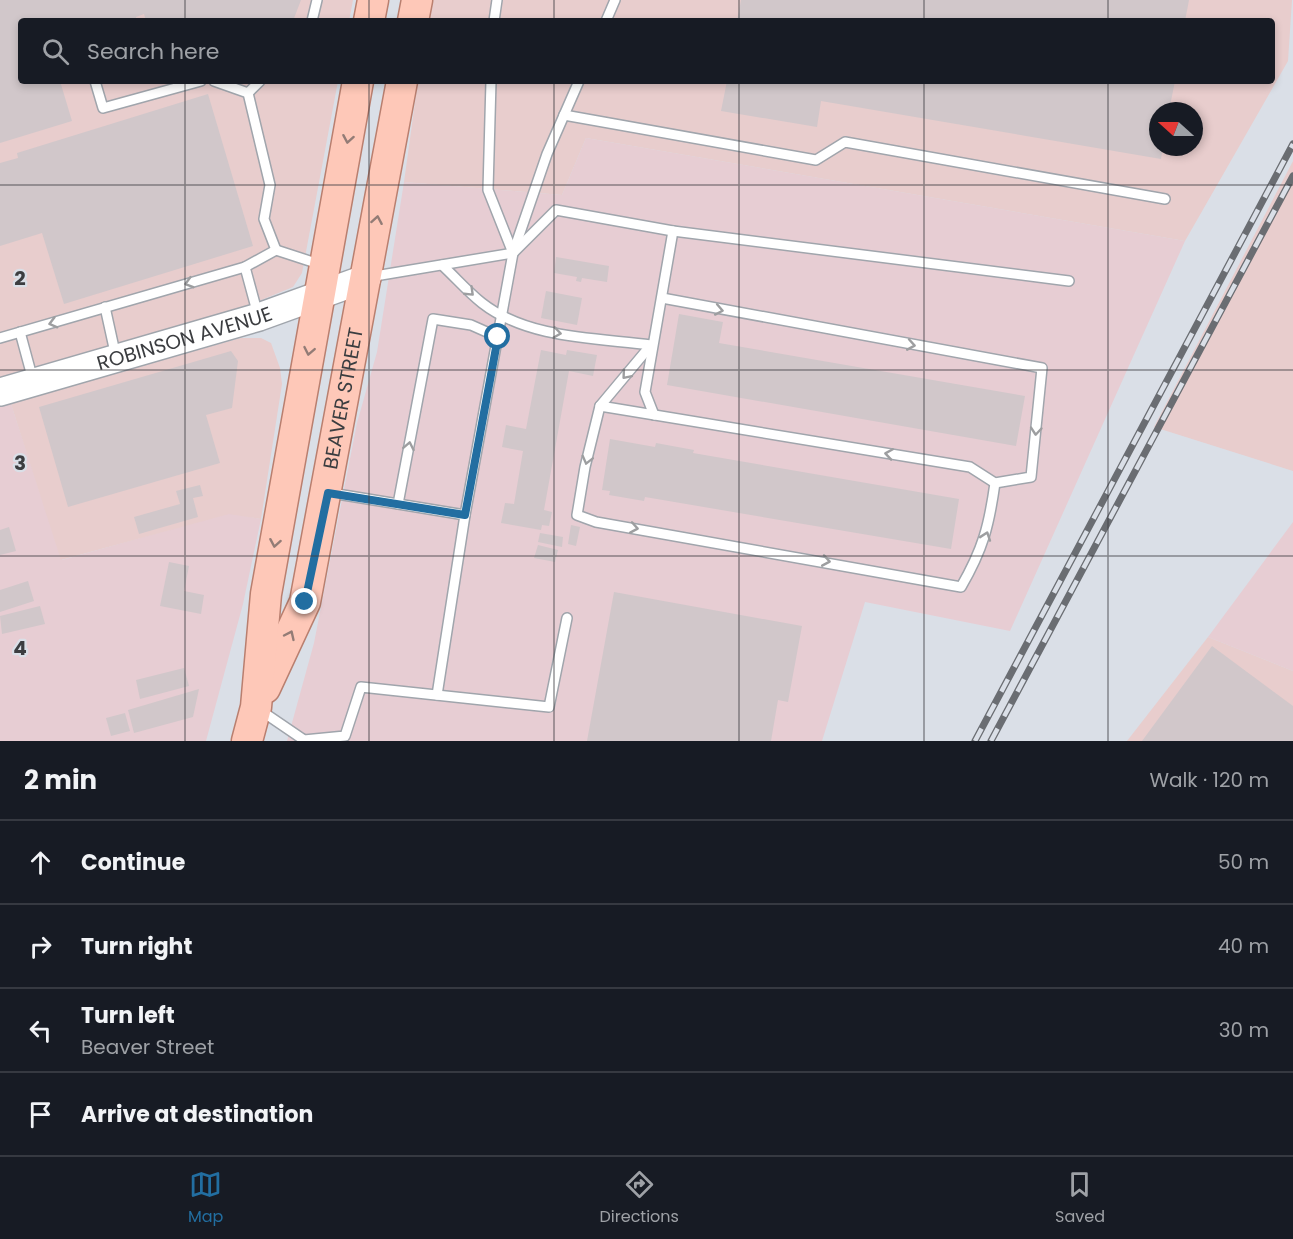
<!DOCTYPE html>
<meta charset="utf-8">
<style>
body{margin:0;font-family:Poppins,sans-serif;background:#20242c;color:#f1f3f6}
.compass{position:absolute;left:1149px;top:102px;width:54px;height:54px;border-radius:50%;background:#171b24;box-shadow:0 3px 9px #0003;rotate:291deg}
.stop{position:absolute;width:18px;height:18px;margin:-14px;border:4px solid #226ea1;border-radius:50%;background:#fff}
.stop.end{background:#226ea1;border-color:#fff;box-shadow:0 2px 6px #0008}
.list{margin:0;padding:0;list-style:none}
h2{display:flex;justify-content:space-between;align-items:center;height:78px;margin:0;padding:0 24px;font-size:26px}
h2 small{font-size:20px;font-weight:400;color:#9ea1a6}
.list li{display:grid;grid-template-columns:39px 1fr auto;gap:18px;align-items:center;box-sizing:border-box;height:84px;padding:0 24px;border-top:2px solid #363941}
.list b{display:block;font-size:22px;white-space:nowrap}
.list p{margin:0;font-size:20px;white-space:nowrap;color:#9ea1a6}
.list em{font-size:20px;font-style:normal;color:#9ea1a6}
.icon{flex:none;width:33px;height:33px;fill:none;stroke:currentColor;stroke-width:2;stroke-linecap:round;stroke-linejoin:round}
.map{position:relative;flex:none;width:1293px;height:741px;overflow:hidden}
.search{position:absolute;background:#171b24;box-shadow:0 3px 9px #0003;left:18px;right:18px;top:18px;height:66px;display:flex;align-items:center;gap:15px;box-sizing:border-box;padding:0 21px;border-radius:6px;color:#9ea1a6;font-size:22px}
.sheet{height:414px;background:#171b24}
nav{display:flex;justify-content:space-around;align-items:center;box-sizing:border-box;height:84px;border-top:2px solid #363941;background:#171b24;font-size:16px;color:#9ea1a6}
nav a{display:grid;justify-items:center;gap:3px}
nav .on{color:#226ea1}
.map>svg:first-child{display:block}
</style>
<div class="map">
<svg width="1293" height="741" viewBox="0 0 1293 741">
<rect width="100%" height="100%" fill="#dadfe7"/>
<g fill="#e7cdd3">
<path d="M 586,138 L 1185,241 L 1010,631 L 865,602 L 822,741 L 287,741 L 314,643 L 357,423 L 377,352 L 404,182 L 562,195 Z"/>
<path d="M 10,401 L 62,560 L 229,513 L 261,519 L 243,604 L 206,741 L 0,741 L 0,404 Z"/>
<path d="M 1293,522 L 1293,671 L 1208,637 Z"/>
</g>
<g fill="#e8cdcd" fill-rule="evenodd">
<path d="M 0,0 L 353,0 L 349,21 L 21,21 L 21,81 L 338,81 L 302,273 L 293,287 L 217,318 L 0,380 Z"/>
<path d="M 432,0 L 1292,0 L 1288,61 L 1185,241 L 586,138 L 562,195 L 404,182 L 418,81 L 1272,81 L 1272,21 L 429,21 ZM 1158,111 L 1194,111 L 1194,147 L 1158,147 Z"/>
<path d="M 1293,161 L 1293,471 L 1154,427 Z"/>
<path d="M 241,338 L 261,338 L 271,343 L 280,368 L 282,384 L 261,519 L 229,514 L 61,560 L 10,401 Z"/>
<path d="M 1208,637 L 1293,671 L 1293,741 L 1127,741 Z"/>
</g>
<g fill="#d1c7ca">
<path d="M 0,0 L 301,0 L 293,21 L 146,21 L 144,14 L 136,17 L 137,21 L 21,21 L 21,81 L 60,81 L 72,121 L 0,143 Z"/>
<path d="M 741,0 L 1189,0 L 1185,21 L 737,21 Z"/>
<path d="M 727,81 L 1175,81 L 1169,111 L 1158,111 L 1158,147 L 1163,147 L 1161,159 L 821,101 L 817,127 L 721,111 Z"/>
<path d="M 208,94 L 253,246 L 64,304 L 42,233 L 0,246 L 0,163 L 18,158 L 17,153 Z"/>
<path d="M 556,257 L 609,266 L 607,282 L 582,278 L 581,282 L 576,281 L 577,277 L 554,273 Z"/>
<path d="M 546,291 L 582,298 L 577,325 L 541,318 Z"/>
<path d="M 679,314 L 723,322 L 719,343 L 1025,396 L 1016,446 L 667,385 Z"/>
<path d="M 541,350 L 566,355 L 567,350 L 597,355 L 593,376 L 569,371 L 544,510 L 552,512 L 549,526 L 542,525 L 541,530 L 501,523 L 505,503 L 514,504 L 523,451 L 502,447 L 506,425 L 526,429 Z"/>
<path d="M 231,351 L 238,361 L 232,408 L 206,415 L 220,463 L 68,507 L 39,407 Z"/>
<path d="M 610,439 L 655,447 L 656,443 L 694,450 L 693,453 L 959,499 L 951,549 L 645,497 L 644,501 L 609,495 L 610,491 L 602,490 Z"/>
<path d="M 200,485 L 203,496 L 193,498 L 198,517 L 139,534 L 134,517 L 180,504 L 176,491 Z"/>
<path d="M 571,525 L 580,527 L 576,546 L 568,544 Z"/>
<path d="M 9,527 L 16,551 L 0,555 L 0,530 Z"/>
<path d="M 540,533 L 563,537 L 562,547 L 538,542 Z"/>
<path d="M 538,545 L 558,550 L 555,562 L 534,558 Z"/>
<path d="M 169,562 L 189,566 L 184,591 L 204,595 L 201,614 L 160,606 Z"/>
<path d="M 28,581 L 34,601 L 0,612 L 0,590 Z"/>
<path d="M 614,592 L 802,626 L 788,702 L 778,700 L 771,741 L 587,741 Z"/>
<path d="M 40,606 L 45,624 L 2,634 L 0,616 Z"/>
<path d="M 1212,646 L 1293,706 L 1293,741 L 1142,741 Z"/>
<path d="M 184,668 L 189,686 L 140,699 L 136,680 Z"/>
<path d="M 199,689 L 193,717 L 134,733 L 128,710 Z"/>
<path d="M 125,713 L 130,731 L 111,736 L 106,718 Z"/>
</g>
<g fill="none" stroke-linecap="round" stroke-linejoin="round">
<g stroke="#a0a5ac" stroke-width="12">
<g id="lane">
<path d="M 312,21 L 317,0"/>
<path d="M 494,21 L 497,0"/>
<path d="M 606,21 L 615,0"/>
<path d="M 95,81 L 103,108 L 201,81"/>
<path d="M 214,81 L 248,93 L 270,185 L 264,219 L 276,250 L 245,267 L 258,315"/>
<path d="M 491,81 L 488,190 L 513,253"/>
<path d="M 248,93 L 260,81"/>
<path d="M 564,115 L 816,160 L 845,142 L 1165,199"/>
<path d="M 673,231 L 1069,281"/>
<path d="M 276,250 L 322,265"/>
<path d="M 442,265 C 456,278 468,292 482,303 C 528,339 597,338 651,345"/>
<path d="M 369,277 L 513,253 L 556,210 L 673,231 L 645,392 L 654,415"/>
<path d="M 105,307 L 116,357"/>
<path d="M 20,332 L 33,380"/>
<path d="M 0,338 L 245,267"/>
<path d="M 651,345 L 600,406 L 585,467 L 577,515 L 596,522 L 961,587 C 983,549 989,526 995,483"/>
<path d="M 600,406 L 970,467 L 995,483 L 1031,477 L 1042,368 L 662,298"/>
<path d="M 331,493 L 465,515"/>
<path d="M 398,504 L 433,319 L 471,325 L 498,337"/>
<path d="M 437,695 L 465,515 L 513,253 L 547,154 L 579,81"/>
<path d="M 260,710 L 304,740 L 345,736 L 361,687 L 549,707 L 567,618"/>
</g>
</g>
<g stroke="#a0a5ac" stroke-width="30">
<g id="secondary">
<path id="s1" d="M 0,392 L 259,317 L 367,278"/>
</g>
</g>
<g stroke="#b97f6f" stroke-width="33">
<g id="primary">
<path d="M 369,21 L 373,0"/>
<path d="M 413,21 L 417,0"/>
<path id="s2" d="M 265,688 L 305,602 L 402,81"/>
<path d="M 247,741 L 256,707 L 266,594 L 358,81"/>
</g>
</g>
<use href="#lane" stroke="#fff" stroke-width="9"/>
<use href="#secondary" stroke="#fff" stroke-width="27"/>
<use href="#primary" stroke="#fec8b8" stroke-width="30"/>
<g stroke="#6a6d72" stroke-width="7">
<g id="rail">
<path d="M 975,741 L 1293,144"/>
<path d="M 991,741 L 1293,176"/>
</g>
</g>
<use href="#rail" stroke="#dadfe7" stroke-width="4.5" stroke-dasharray="14" stroke-linecap="butt"/>
</g>
<defs><path id="oneway-chevron" d="M-2-3.5L2.5 0L-2 3.5" fill="none" stroke-width="1.6" stroke-linecap="round" stroke-linejoin="round" transform="scale(1.5)"/></defs>
<g stroke="#937c76">
<use href="#oneway-chevron" transform="translate(348 139) rotate(100)"/>
<use href="#oneway-chevron" transform="translate(377 220) rotate(-80)"/>
<use href="#oneway-chevron" transform="translate(309 351) rotate(101)"/>
<use href="#oneway-chevron" transform="translate(275 543) rotate(100)"/>
<use href="#oneway-chevron" transform="translate(290 635) rotate(-65)"/>
</g>
<g stroke="#9d9ea0">
<use href="#oneway-chevron" transform="translate(189 283) rotate(164)"/>
<use href="#oneway-chevron" transform="translate(470 292) rotate(44)"/>
<use href="#oneway-chevron" transform="translate(719 310) rotate(11)"/>
<use href="#oneway-chevron" transform="translate(53 323) rotate(165)"/>
<use href="#oneway-chevron" transform="translate(557 333) rotate(8)"/>
<use href="#oneway-chevron" transform="translate(911 345) rotate(10)"/>
<use href="#oneway-chevron" transform="translate(626 375) rotate(130)"/>
<use href="#oneway-chevron" transform="translate(1036 431) rotate(95)"/>
<use href="#oneway-chevron" transform="translate(409 446) rotate(-79)"/>
<use href="#oneway-chevron" transform="translate(889 454) rotate(-171)"/>
<use href="#oneway-chevron" transform="translate(587 460) rotate(104)"/>
<use href="#oneway-chevron" transform="translate(634 528) rotate(10)"/>
<use href="#oneway-chevron" transform="translate(986 536) rotate(-71)"/>
<use href="#oneway-chevron" transform="translate(826 561) rotate(10)"/>
</g>
<g fill="none" stroke-linecap="round" stroke-linejoin="round">
<path stroke="#226ea1" stroke-width="8" d="M 305,602 L 328,493 L 465,515 L 498,337"/>
</g>
<path fill="none" stroke="#3b3d40" stroke-width="1.5" stroke-opacity="0.55" d="M 185,0 L 185,21M 369,0 L 369,21M 554,0 L 554,21M 739,0 L 739,21M 924,0 L 924,21M 1108,0 L 1108,21M 185,81 L 185,741M 369,81 L 369,741M 554,81 L 554,741M 739,81 L 739,741M 924,81 L 924,741M 1108,81 L 1108,741M 0,185 L 1293,185M 0,370 L 1293,370M 0,556 L 1293,556"/>
<g text-anchor="middle" stroke-width="4.5" stroke-linejoin="round" paint-order="stroke">
<g font-size="20" fill="#3b3d40" stroke="#dadfe7">
<text dy="7" stroke="none"><textPath href="#s1" startOffset="192">ROBINSON AVENUE</textPath></text>
<text dy="7" stroke="none"><textPath href="#s2" startOffset="302">BEAVER STREET</textPath></text>
</g>
</g>
<g font-size="20" text-anchor="middle" font-weight="bold" fill="#3b3d40" stroke="#dadfe7" stroke-width="4.5" stroke-linejoin="round" paint-order="stroke">
<text x="20" y="285">2</text>
<text x="20" y="470">3</text>
<text x="20" y="655">4</text>
</g>
</svg>
<svg class="compass" viewBox="-18 -18 36 36"><path d="M0-13l5 13h-10z" fill="#e53935"/><path d="M0 13l5-13h-10z" fill="#9ea1a6"/></svg>
<div class="stop" style="left:498px;top:337px"></div>
<div class="stop end" style="left:305px;top:602px"></div>
<div class="search"><svg class="icon" aria-label="search" viewBox="0 0 24 24"><circle cx="10" cy="10" r="6"/><path d="M15 15l6 6"/></svg>Search here</div>
</div>
<section class="sheet">
<h2>2 min<small>Walk · 120 m</small></h2>
<ul class="list">
<li><svg class="icon" aria-label="ahead" viewBox="0 0 24 24"><path d="M12 20V5M6 11l6-6 6 6"/></svg><div><b>Continue</b></div><em>50 m</em></li>
<li><svg class="icon" aria-label="right" viewBox="0 0 24 24"><path d="M7 20v-9h11M14 6l5 5-5 5"/></svg><div><b>Turn right</b></div><em>40 m</em></li>
<li><svg class="icon" aria-label="left" viewBox="0 0 24 24"><path d="M17 20v-9H6M10 6l-5 5 5 5"/></svg><div><b>Turn left</b><p>Beaver Street</p></div><em>30 m</em></li>
<li><svg class="icon" aria-label="arrive" viewBox="0 0 24 24"><path d="M6 21V4h12l-3 4 3 4H6"/></svg><div><b>Arrive at destination</b></div></li>
</ul>
</section>
<nav>
<a class="on"><svg class="icon" aria-label="map" viewBox="0 0 24 24"><path d="M3 6l6-2 6 2 6-2v14l-6 2-6-2-6 2zM9 4v14M15 6v14"/></svg>Map</a>
<a><svg class="icon" aria-label="directions" viewBox="0 0 24 24"><path d="M12 3l9 9-9 9-9-9zM9 14v-3h6M13 9l2 2-2 2"/></svg>Directions</a>
<a><svg class="icon" aria-label="saved" viewBox="0 0 24 24"><path d="M7 4h10v16l-5-4-5 4z"/></svg>Saved</a>
</nav>
